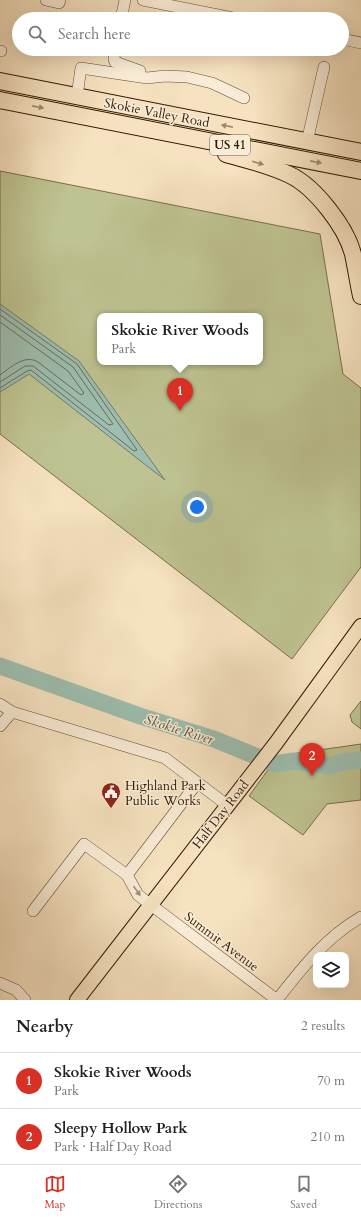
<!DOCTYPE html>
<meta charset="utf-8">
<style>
body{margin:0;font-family:Cardo,serif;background:#f6f6f6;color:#202124}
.controls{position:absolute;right:12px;bottom:12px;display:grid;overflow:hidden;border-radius:8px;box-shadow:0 4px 16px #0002}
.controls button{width:36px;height:36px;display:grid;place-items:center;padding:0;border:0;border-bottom:1px solid #e0e0e0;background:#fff;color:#202124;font:20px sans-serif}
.you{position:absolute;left:197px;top:507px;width:14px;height:14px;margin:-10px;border:3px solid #fff;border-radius:50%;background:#1a73e8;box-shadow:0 0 0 6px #1a73e833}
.badge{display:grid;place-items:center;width:26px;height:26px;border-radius:50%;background:#d93025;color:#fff;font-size:13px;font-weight:700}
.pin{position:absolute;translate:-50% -33px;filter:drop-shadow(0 1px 2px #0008)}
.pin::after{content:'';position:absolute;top:21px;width:14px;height:12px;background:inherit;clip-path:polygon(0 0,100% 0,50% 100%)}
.popup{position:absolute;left:97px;top:313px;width:166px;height:52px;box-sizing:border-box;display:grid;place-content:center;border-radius:8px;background:#fff;filter:drop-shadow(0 1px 3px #0005);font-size:13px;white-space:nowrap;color:#757577}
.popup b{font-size:15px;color:#202124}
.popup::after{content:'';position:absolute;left:50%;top:100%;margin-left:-8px;border:8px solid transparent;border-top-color:#fff}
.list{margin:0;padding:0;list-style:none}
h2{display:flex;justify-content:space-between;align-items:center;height:52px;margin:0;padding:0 16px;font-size:17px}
h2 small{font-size:13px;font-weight:400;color:#757577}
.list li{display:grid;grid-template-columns:26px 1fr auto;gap:12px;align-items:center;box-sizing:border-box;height:56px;padding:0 16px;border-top:1px solid #e0e0e0}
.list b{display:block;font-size:15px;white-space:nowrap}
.list p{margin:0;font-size:13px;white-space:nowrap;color:#757577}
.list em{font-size:13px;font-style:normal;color:#757577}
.icon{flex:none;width:22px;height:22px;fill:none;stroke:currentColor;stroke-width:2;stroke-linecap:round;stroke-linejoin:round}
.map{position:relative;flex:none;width:361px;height:1000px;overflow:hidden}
.search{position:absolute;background:#fff;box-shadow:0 4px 16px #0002;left:12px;right:12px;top:12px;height:44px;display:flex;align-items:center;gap:10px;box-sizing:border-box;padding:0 14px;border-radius:22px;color:#757577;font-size:15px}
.sheet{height:164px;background:#fff}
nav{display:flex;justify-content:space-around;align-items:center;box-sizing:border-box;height:56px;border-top:1px solid #e0e0e0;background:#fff;font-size:11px;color:#757577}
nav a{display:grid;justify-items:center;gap:2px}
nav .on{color:#d93025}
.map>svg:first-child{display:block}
</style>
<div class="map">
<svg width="361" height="1000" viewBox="0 0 361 1000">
<rect width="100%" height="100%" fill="#f6e2c0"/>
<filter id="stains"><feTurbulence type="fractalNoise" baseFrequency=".005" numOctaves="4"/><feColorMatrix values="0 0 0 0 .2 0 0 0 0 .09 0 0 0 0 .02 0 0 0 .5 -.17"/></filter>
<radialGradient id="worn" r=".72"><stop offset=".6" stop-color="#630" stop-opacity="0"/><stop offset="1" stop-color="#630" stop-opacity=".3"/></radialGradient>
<g fill="#bec391" stroke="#786e4a" fill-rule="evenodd">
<path d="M 0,171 L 320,234 L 343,374 L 361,388 L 361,567 L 292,659 L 0,434 ZM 100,316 L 260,316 L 260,362 L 100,362 Z"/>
<path d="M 361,701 L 361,729 L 352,722 L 350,715 Z"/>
<path d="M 361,744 L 361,800 L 327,804 L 303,835 L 249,796 L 278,756 Z"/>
</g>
<path fill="#9dbeb0" stroke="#737c6b" d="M 0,304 L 79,361 L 165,480 L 29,374 L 0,392 Z"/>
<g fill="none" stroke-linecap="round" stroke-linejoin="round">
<g stroke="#686c5a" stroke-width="1">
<path d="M 0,309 L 77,364 L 137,450 L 134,451 L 31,370 L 27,371 L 0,388"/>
<path d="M 0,315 L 73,367 L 113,424 L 109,425 L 33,366 L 25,366 L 0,382"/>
<path d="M 0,322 L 68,371 L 84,393 L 81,395 L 38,362 C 25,354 11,367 0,375"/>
</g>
<path stroke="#9dbeb0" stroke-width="17" d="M 0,666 L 140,716 L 214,739 L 275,764 L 294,761 L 329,766 L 342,762 L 361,760"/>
<g stroke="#644b33" stroke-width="12">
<g id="minor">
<path d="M 46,0 L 59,3 L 60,0"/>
<path d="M 143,0 L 238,19"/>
<path d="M 121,19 L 125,0"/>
<path d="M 342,39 L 361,43"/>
<path d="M 115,49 L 114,59 L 115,62 L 140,71"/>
<path d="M 0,51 L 1,51"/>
<path d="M 77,96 L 81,68 L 147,78 L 165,76 L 187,77 L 212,83 L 244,98"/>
<path d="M 307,142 L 324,67"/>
<path d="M 0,704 L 12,712 L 165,758 L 227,805"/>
<path d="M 0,726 L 12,712"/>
<path d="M 127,875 L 197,783"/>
<path d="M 33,911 L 84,844 L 127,875 L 138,895 L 277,1000"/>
<path d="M 0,983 L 16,990 L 25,1000"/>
<path d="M 277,1000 C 302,968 325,938 361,917"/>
</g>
</g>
<g stroke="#331904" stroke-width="16">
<path id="major" d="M 77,1000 L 276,743 L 361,626"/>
</g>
<g stroke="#331904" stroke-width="18">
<g id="highway">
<path d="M 0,81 L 361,152"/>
<path d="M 0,100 L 361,171"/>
<path d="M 226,154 C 247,160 270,165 290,175 C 315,187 346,227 353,254 C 356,268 358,282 361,296"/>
</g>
</g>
<use href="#minor" stroke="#f9ecd6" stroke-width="11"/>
<use href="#major" stroke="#f6e2c0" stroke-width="14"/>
<use href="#highway" stroke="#f6e2c0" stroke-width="16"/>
</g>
<defs><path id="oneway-solid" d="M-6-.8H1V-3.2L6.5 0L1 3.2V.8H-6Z"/></defs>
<g fill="#9e886b">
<use href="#oneway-solid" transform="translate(38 107) rotate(11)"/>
<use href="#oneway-solid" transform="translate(227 126) rotate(-169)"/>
<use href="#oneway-solid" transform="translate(316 162) rotate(11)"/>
<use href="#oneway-solid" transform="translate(258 163) rotate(16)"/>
</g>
<use fill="#a08d78" href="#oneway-solid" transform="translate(137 891) rotate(55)"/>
<defs>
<g id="civic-pin" transform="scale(1)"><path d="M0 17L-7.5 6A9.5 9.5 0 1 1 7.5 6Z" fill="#8f2418" stroke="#f9ecd6"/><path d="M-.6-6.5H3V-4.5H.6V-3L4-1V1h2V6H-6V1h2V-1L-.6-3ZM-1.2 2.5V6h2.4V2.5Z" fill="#fff"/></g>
</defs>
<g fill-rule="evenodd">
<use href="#civic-pin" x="111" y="792"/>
</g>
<g text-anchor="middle" stroke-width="3" stroke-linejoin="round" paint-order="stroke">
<rect fill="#f9ecd6" stroke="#6e5843" stroke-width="1" x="210" y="135" width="40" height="20" rx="3"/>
<g font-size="12" font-weight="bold" fill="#331904">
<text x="230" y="149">US 41</text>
</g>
<g font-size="13" fill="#331904" stroke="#f9ecd6">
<text transform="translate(157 112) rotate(11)" y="5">Skokie Valley Road</text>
<text transform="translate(220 814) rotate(-52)" y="5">Half Day Road</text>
<text transform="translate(222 941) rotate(37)" y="5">Summit Avenue</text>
</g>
<g font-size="13" fill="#331904" stroke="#f9ecd6" text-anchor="start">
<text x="125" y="790">Highland Park<tspan x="125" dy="15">Public Works</tspan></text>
</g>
<g font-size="14" font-style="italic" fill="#585340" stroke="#f9ecd6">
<text transform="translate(179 729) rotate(17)" y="5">Skokie River</text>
</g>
</g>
<rect width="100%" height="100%" filter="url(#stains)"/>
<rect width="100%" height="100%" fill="url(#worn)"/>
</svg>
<div class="controls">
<button><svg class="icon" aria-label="layers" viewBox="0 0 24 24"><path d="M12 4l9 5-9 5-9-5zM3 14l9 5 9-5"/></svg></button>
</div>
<div class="you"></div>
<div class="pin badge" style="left:180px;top:411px">1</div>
<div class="popup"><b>Skokie River Woods</b>Park</div>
<div class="pin badge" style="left:312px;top:776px">2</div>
<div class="search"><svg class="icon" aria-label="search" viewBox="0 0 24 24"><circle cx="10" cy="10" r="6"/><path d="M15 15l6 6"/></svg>Search here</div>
</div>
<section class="sheet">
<h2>Nearby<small>2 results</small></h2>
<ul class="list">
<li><span class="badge">1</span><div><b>Skokie River Woods</b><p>Park</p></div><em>70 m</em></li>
<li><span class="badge">2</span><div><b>Sleepy Hollow Park</b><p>Park · Half Day Road</p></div><em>210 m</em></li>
</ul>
</section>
<nav>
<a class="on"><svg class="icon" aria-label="map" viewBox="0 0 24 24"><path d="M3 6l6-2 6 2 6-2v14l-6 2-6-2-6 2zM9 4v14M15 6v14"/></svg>Map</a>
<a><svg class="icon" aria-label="directions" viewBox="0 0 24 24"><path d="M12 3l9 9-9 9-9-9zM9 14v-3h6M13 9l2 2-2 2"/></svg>Directions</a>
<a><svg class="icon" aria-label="saved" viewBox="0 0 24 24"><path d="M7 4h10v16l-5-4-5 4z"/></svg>Saved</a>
</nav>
